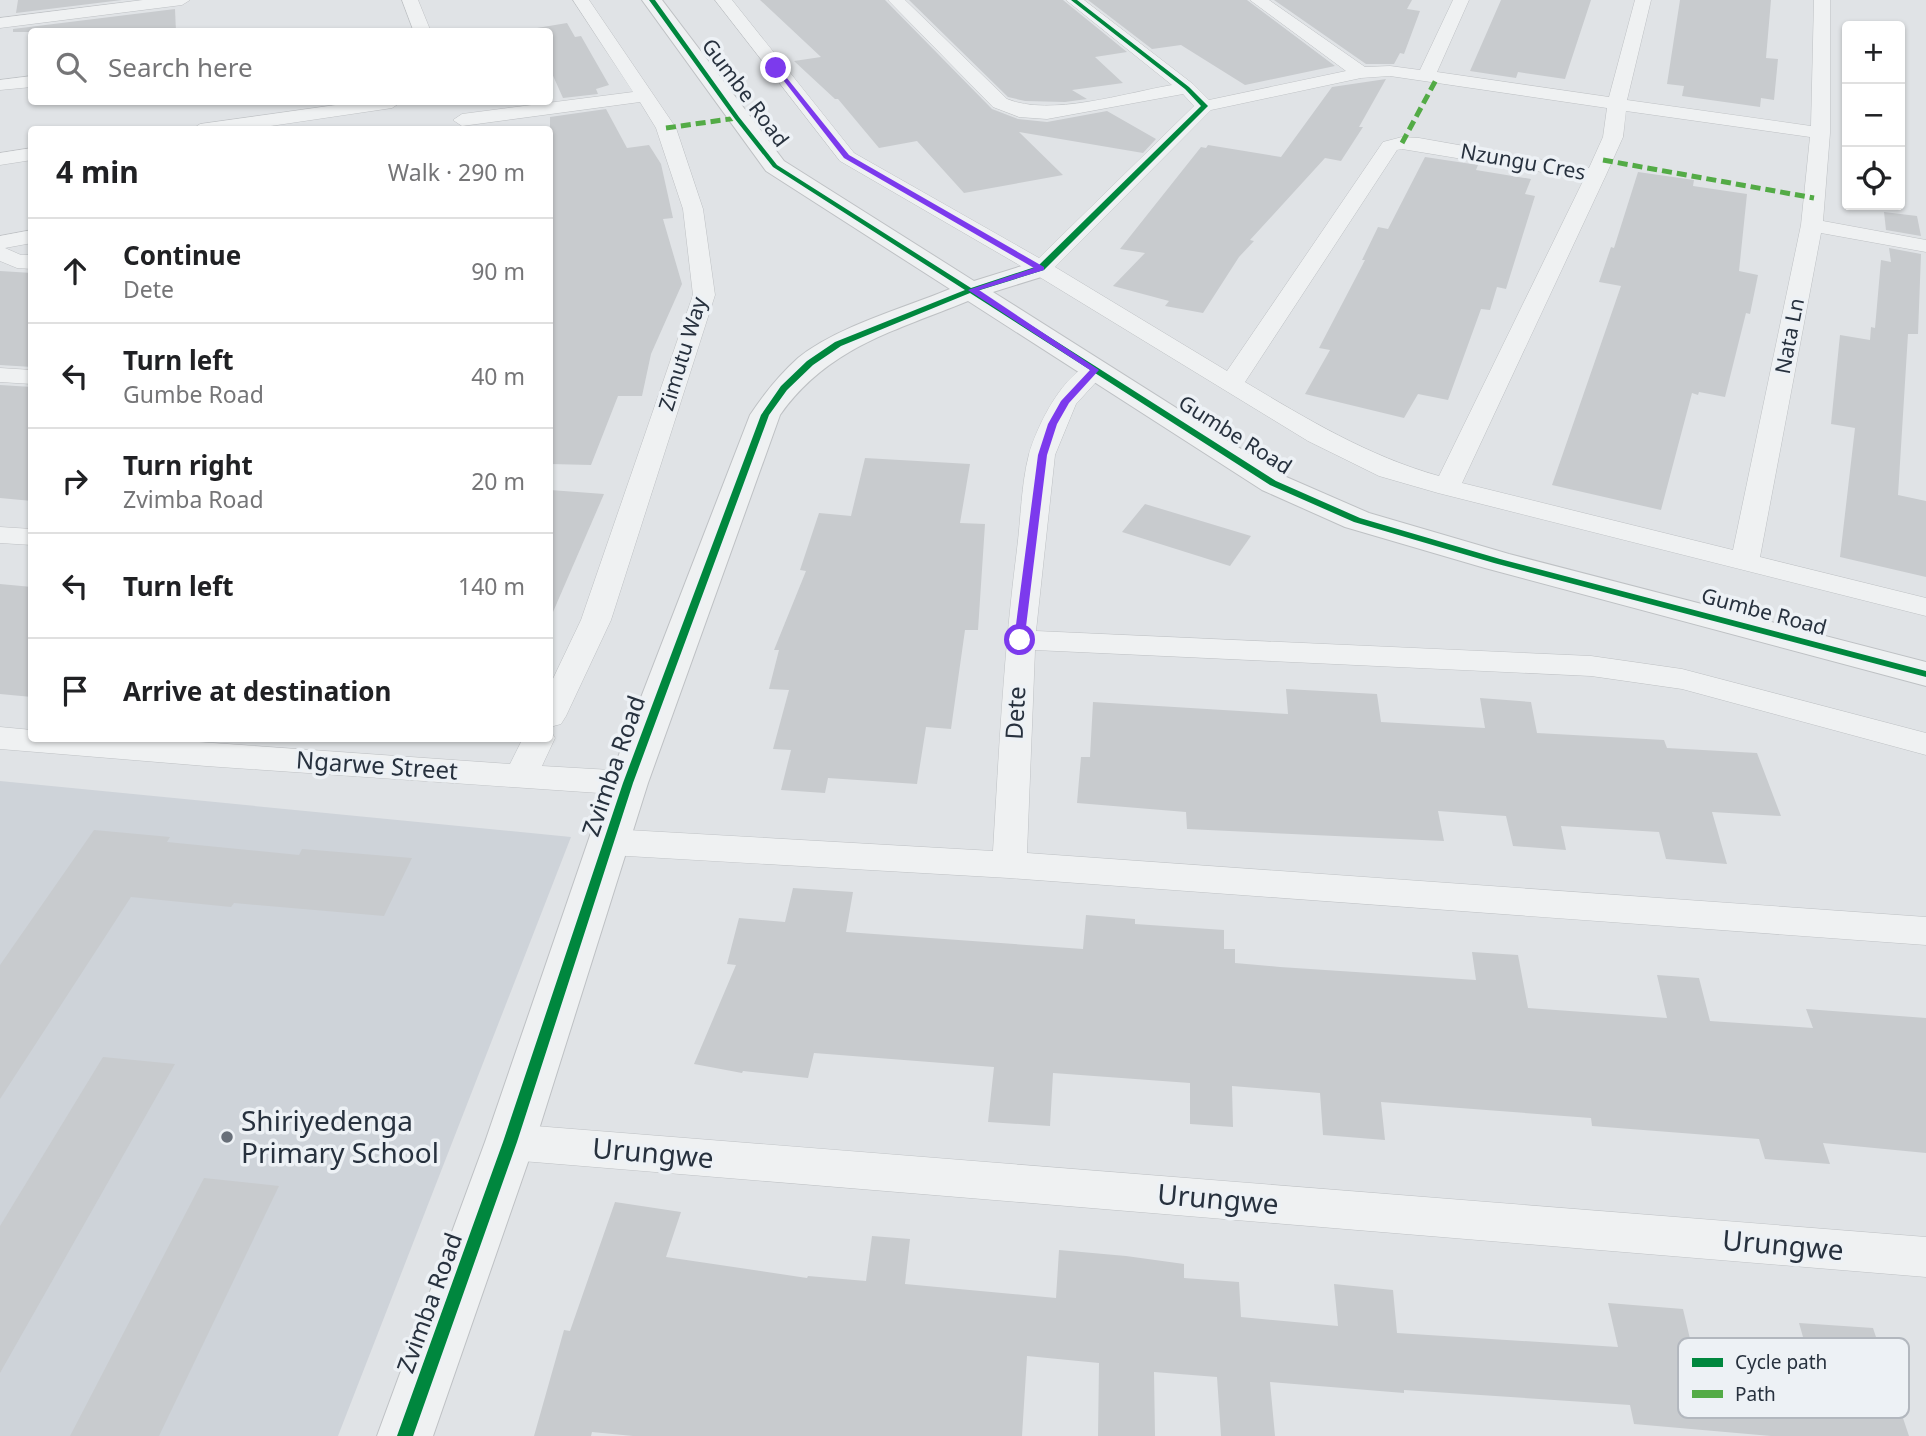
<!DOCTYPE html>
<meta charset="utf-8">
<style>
body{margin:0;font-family:"Noto Sans",sans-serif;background:#f6f6f6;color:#202124}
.controls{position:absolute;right:21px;top:21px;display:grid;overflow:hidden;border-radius:7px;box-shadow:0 2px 5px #0004}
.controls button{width:63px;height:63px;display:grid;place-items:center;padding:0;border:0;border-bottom:2px solid #e0e0e0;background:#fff;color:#202124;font:35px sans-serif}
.stop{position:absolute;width:21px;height:21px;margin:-16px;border:5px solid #7c3aed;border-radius:50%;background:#fff}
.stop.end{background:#7c3aed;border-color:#fff;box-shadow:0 2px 7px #0008}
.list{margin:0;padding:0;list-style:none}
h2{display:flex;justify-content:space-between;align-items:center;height:91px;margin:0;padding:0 28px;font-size:30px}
h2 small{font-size:23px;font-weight:400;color:#757577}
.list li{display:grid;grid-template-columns:46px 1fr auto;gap:21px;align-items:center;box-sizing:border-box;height:105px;padding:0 28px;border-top:2px solid #e0e0e0}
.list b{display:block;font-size:26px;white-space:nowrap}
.list p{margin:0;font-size:23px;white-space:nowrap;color:#757577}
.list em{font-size:23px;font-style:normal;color:#757577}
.icon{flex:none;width:38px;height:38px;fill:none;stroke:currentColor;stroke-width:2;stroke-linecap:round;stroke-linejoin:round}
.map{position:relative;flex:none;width:1926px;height:1436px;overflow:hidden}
.search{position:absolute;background:#fff;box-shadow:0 2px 5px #0004;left:28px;top:28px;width:525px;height:77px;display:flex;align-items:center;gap:18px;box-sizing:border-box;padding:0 24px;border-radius:7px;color:#757577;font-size:26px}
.panel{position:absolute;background:#fff;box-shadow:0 2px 5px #0004;left:28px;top:126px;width:525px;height:616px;border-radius:7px}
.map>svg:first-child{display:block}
</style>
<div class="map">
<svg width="1926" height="1436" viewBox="0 0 1926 1436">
<rect width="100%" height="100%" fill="#e0e3e6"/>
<path fill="#ced3d9" d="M 0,781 L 571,837 L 338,1436 L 0,1436 Z"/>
<g fill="#c8cbce">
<path d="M 18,0 L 122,0 L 16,13 Z"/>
<path d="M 760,0 L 885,0 L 992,109 L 1018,119 L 1047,122 L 1107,111 L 1156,139 L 1143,153 L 1019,132 L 1063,175 L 964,193 L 917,141 L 879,148 L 838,99 L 835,99 L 794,61 L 821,57 Z"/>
<path d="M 909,0 L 1063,0 L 1127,52 L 1095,57 L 1123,83 L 1072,90 L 1087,99 L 1065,102 L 1025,101 L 1008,97 Z"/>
<path d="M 1088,0 L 1247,0 L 1335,66 L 1245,85 L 1181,45 L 1152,49 Z"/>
<path d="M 1274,0 L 1412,0 L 1407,9 L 1420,11 L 1404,54 L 1400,53 L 1394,64 L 1366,64 Z"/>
<path d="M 1501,0 L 1591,0 L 1565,79 L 1518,72 L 1516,78 L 1470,71 Z"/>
<path d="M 1680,0 L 1771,0 L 1766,58 L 1778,59 L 1774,100 L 1761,98 L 1760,107 L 1682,96 L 1684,86 L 1667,84 Z"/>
<path d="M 175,9 L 176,32 L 13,32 L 13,29 Z"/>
<path d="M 567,23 L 575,37 L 581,36 L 609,85 L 596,89 L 598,94 L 563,98 L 550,69 L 550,32 L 532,32 L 531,29 Z"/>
<path d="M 1386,79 L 1359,127 L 1363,127 L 1341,161 L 1325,158 L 1250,240 L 1254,241 L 1239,257 L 1203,313 L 1165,306 L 1169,301 L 1113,286 L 1145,253 L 1120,249 L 1201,147 L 1206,148 L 1208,145 L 1281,157 L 1332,87 Z"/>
<path d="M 606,109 L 627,148 L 649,145 L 661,164 L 673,218 L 663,219 L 682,284 L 651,354 L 642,396 L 618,396 L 591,465 L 550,464 L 550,117 Z"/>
<path d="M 1425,157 L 1478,165 L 1476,170 L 1531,179 L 1525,194 L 1535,196 L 1506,289 L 1497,287 L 1490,310 L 1481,309 L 1448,400 L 1418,394 L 1404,418 L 1305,394 L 1330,350 L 1319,348 L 1365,260 L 1362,260 L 1378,227 L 1388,229 Z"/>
<path d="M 1638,172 L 1694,180 L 1693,186 L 1747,194 L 1739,271 L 1758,275 L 1750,314 L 1746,313 L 1725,397 L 1699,392 L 1698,395 L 1692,393 L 1661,510 L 1552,485 L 1621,286 L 1599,282 L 1611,247 L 1614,248 Z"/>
<path d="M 1884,212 L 1917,216 L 1921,236 L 1886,230 Z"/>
<path d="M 1889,248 L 1921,254 L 1918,334 L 1908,334 L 1898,495 L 1926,501 L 1926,577 L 1840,557 L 1855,428 L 1831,424 L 1840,335 L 1870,340 L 1871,327 L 1875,328 L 1881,260 L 1891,262 Z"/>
<path d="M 0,271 L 32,273 L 32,367 L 0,365 Z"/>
<path d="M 0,385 L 32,387 L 32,501 L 0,498 Z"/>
<path d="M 865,458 L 970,464 L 960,523 L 985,524 L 978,630 L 965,630 L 951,729 L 926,727 L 917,784 L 828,778 L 825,793 L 781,790 L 791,750 L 773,749 L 789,690 L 769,689 L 779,650 L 774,650 L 806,571 L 800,570 L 819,513 L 851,516 Z"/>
<path d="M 550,490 L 604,494 L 550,619 Z"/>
<path d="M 1145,504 L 1251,536 L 1230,566 L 1122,532 Z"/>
<path d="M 0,584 L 32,587 L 32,697 L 0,694 Z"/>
<path d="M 1286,689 L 1377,694 L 1381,722 L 1485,728 L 1480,698 L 1531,702 L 1537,733 L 1664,740 L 1667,748 L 1757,753 L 1781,816 L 1712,812 L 1727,864 L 1666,859 L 1659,832 L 1561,826 L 1566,850 L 1513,846 L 1506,816 L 1438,811 L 1444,841 L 1187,829 L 1186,812 L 1077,803 L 1081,757 L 1090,757 L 1093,702 L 1288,714 Z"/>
<path d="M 94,830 L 170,837 L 167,842 L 299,855 L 302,849 L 412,858 L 384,916 L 234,903 L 231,907 L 131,897 L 0,1099 L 0,965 Z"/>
<path d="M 793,888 L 853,892 L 846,932 L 1083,949 L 1086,915 L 1135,919 L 1135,924 L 1224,930 L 1224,949 L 1235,949 L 1235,963 L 1280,967 L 1476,980 L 1472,952 L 1518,955 L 1528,1008 L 1667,1018 L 1657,975 L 1699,978 L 1710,1021 L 1813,1028 L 1806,1009 L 1926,1018 L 1926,1153 L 1823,1143 L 1830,1164 L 1765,1159 L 1759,1139 L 1592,1126 L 1591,1118 L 1381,1102 L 1385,1140 L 1323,1135 L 1320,1093 L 1232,1086 L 1233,1127 L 1190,1124 L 1190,1083 L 1053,1073 L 1050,1126 L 988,1122 L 994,1067 L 814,1053 L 808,1078 L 743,1071 L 742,1073 L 694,1064 L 736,965 L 727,964 L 739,918 L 785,922 Z"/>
<path d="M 103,1057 L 175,1064 L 0,1373 L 0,1226 Z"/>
<path d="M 204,1178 L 279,1186 L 159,1436 L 70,1436 Z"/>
<path d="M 615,1202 L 681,1212 L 666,1257 L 807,1278 L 808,1276 L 866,1281 L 872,1236 L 910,1239 L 905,1284 L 1056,1298 L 1059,1250 L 1126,1256 L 1184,1264 L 1184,1278 L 1239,1282 L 1241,1317 L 1338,1326 L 1334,1284 L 1393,1290 L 1397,1333 L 1618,1347 L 1608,1303 L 1683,1309 L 1694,1356 L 1811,1365 L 1799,1323 L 1873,1328 L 1909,1436 L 1771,1436 L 1634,1424 L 1630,1405 L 1404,1390 L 1404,1393 L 1270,1382 L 1275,1436 L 1221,1436 L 1217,1377 L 1154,1372 L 1155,1436 L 1098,1436 L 1099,1363 L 1027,1356 L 1022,1436 L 633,1436 L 592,1432 L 591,1436 L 534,1436 L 564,1330 L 570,1331 Z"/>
</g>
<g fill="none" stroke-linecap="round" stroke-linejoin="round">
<g stroke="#bec1c4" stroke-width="1">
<g id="minor">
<path d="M 143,0 L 190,0 L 182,5 L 0,28 L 0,18 Z"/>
<path d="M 402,0 L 418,0 L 431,32 L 414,32 Z"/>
<path d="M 573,0 L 589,0 L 676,128 L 703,209 L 715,295 L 611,620 L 566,716 L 561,724 L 550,727 L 550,685 L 581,620 L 693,295 L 683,209 L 656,128 L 640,102 L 462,126 L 453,120 L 462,114 L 633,92 Z"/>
<path d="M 715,0 L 732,0 L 854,153 L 1039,258 L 1194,106 L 1183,94 L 1047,119 L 1019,117 L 993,107 L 888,0 L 905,0 L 1007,99 C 1050,117 1125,93 1172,85 L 1066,0 L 1084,0 L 1193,84 L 1209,100 L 1346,71 L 1250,0 L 1269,0 L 1365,67 L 1390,66 L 1420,70 L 1453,0 L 1469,0 L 1437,72 L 1609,97 L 1635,0 L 1651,0 L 1627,100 L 1811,126 L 1814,0 L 1830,0 L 1830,133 L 1823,221 L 1926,240 L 1926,252 L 1821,233 L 1760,557 L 1926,598 L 1926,616 L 1438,493 L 1379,476 L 1308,441 L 1033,273 L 840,161 ZM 1390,76 L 1607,108 L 1603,137 L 1589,168 L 1419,138 L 1402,137 L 1383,142 L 1227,371 L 1055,267 L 1211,110 L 1361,78 ZM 1626,111 L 1810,137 L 1801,225 L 1733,550 L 1462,483 L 1606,175 L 1623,137 ZM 1402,149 L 1584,179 L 1439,476 C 1368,456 1307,419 1245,382 L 1397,150 Z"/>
<path d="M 32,76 L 32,87 L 0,90 L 0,80 Z"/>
<path d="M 357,102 L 401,102 L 392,108 L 243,130 L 191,130 L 200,124 Z"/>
<path d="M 32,148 L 32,160 L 0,165 L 0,153 Z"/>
<path d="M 32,230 L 32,243 L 5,248 L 21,255 L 32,255 L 32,269 L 17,268 L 0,261 L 0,236 Z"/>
<path d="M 1095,363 L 1104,365 L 1107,370 L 1076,404 L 1055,455 L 1036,631 L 1591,656 L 1682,669 L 1926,733 L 1926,755 L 1682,689 L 1591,676 L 1035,650 L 1027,853 L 1926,917 L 1926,945 L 1009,878 L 610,855 L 598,851 L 593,842 L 598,833 L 610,829 L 993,851 C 999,750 1004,650 1017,549 C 1021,518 1021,485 1029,454 C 1037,426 1064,370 1095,363 Z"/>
<path d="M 0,368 L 32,370 L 32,384 L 0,382 Z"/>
<path d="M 0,527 L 32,529 L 32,545 L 0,543 Z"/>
<path d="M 0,727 L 32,730 L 32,738 L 142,738 L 510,764 L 523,738 L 550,738 L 550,730 L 555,738 L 542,766 L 628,771 L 640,775 L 644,783 L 640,791 L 628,795 L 206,766 L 0,749 Z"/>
<path d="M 510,1124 L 1926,1237 L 1926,1277 L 510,1160 L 496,1154 L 490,1142 L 496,1130 Z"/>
</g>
</g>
<g stroke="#bec1c4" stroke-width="2">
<path id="tertiary" d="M 642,0 L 662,0 L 784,161 L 974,281 L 1041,260 L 1051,262 L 1054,268 L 1051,274 L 993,292 L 1284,476 L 1369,513 L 1509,554 L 1926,662 L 1926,686 L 1485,568 L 1345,527 L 1262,490 L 968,301 C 895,331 828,347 780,415 L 648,783 L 535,1142 L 433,1436 L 377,1436 L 485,1142 L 608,783 L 750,415 C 764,394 779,375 798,358 C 836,327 904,308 950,289 L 766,171 Z"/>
</g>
<use href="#minor" fill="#eff1f2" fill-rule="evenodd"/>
<use href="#tertiary" fill="#eff1f2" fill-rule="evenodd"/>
<g stroke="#53ab46" stroke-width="5" stroke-dasharray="10 5" stroke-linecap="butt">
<path d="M 666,128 L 737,118"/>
<path d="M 1402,143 L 1437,78"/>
<path d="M 1603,160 L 1814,198"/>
</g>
<g stroke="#edf1f5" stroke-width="5">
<path id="cycleway" d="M 649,0 L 655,0 L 739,117 L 777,165 L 971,288 L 1038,266 L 1201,106 L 1185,89 L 1071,0 L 1077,0 L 1189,87 L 1208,106 L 1044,270 L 977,291 L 1276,481 L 1360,518 L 1500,559 L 1926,671 L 1926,677 L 1494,563 L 1354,522 L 1270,485 L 970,293 L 841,346 L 813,365 L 787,390 L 769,415 L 633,783 L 517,1142 L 413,1436 L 397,1436 L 503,1142 L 623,783 L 761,415 L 781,386 L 807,361 L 835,342 L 965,290 L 773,167 L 735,119 Z"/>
</g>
<use href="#cycleway" fill="#00873e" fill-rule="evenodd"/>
</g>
<path fill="#7c3aed" d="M 773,67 L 778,67 L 849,155 L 1044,267 L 1044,270 L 979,290 L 1099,370 L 1069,403 L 1057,424 L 1047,455 L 1024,643 L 1014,640 L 1038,455 L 1048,424 L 1061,401 L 1090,370 L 968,290 L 1034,268 L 844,158 Z"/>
<circle fill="#686f79" stroke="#edf1f5" stroke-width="2.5" cx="227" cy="1137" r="7"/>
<g text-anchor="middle" stroke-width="7" stroke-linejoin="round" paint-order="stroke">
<g font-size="21" fill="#27313e" stroke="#edf1f5">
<text transform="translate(745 93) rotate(53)" y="7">Gumbe Road</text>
<text transform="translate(1523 162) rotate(10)" y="7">Nzungu Cres</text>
<text transform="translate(1790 336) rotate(-79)" y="7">Nata Ln</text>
<text transform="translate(683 354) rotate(-73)" y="7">Zimutu Way</text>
<text transform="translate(1235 435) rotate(32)" y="7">Gumbe Road</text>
<text transform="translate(1764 612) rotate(15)" y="7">Gumbe Road</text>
</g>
<g font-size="24" fill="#27313e" stroke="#edf1f5">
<text transform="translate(1016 713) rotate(-87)" y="8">Dete</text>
<text transform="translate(377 766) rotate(4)" y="8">Ngarwe Street</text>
<text transform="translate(614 766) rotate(-71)" y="8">Zvimba Road</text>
<text transform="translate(430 1303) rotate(-70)" y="8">Zvimba Road</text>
</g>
<g font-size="28" fill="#27313e" stroke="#edf1f5" text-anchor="start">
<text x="241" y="1131">Shiriyedenga<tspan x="241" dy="32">Primary School</tspan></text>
</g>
<g font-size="28" fill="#27313e" stroke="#edf1f5">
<text transform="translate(653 1153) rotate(5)" y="10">Urungwe</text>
<text transform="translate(1218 1199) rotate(5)" y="10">Urungwe</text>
<text transform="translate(1783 1245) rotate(5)" y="10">Urungwe</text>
</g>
</g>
<rect x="1678" y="1338" width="231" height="80" rx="10" fill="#edf1f5" stroke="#b2b7be" stroke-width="2"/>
<rect x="1692" y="1358" width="31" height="9" fill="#00873e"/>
<rect x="1692" y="1390" width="31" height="8" fill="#53ab46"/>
<g font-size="19" fill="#27313e">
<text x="1735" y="1369">Cycle path</text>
<text x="1735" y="1401">Path</text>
</g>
</svg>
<div class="controls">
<button>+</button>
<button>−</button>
<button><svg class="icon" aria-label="locate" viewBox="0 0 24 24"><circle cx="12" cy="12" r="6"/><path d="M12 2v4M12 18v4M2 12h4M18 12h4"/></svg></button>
</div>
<div class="stop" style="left:1020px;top:640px"></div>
<div class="stop end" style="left:776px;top:68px"></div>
<div class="search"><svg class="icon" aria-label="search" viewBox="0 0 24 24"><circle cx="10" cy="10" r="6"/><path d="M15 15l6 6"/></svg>Search here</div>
<section class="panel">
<h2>4 min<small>Walk · 290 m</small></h2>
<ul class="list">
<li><svg class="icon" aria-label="ahead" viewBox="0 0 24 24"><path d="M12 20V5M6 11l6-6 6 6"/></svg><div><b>Continue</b><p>Dete</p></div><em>90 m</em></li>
<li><svg class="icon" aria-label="left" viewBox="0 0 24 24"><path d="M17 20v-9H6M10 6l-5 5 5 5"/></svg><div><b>Turn left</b><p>Gumbe Road</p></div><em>40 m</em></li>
<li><svg class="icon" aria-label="right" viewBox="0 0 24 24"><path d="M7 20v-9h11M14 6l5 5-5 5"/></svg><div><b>Turn right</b><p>Zvimba Road</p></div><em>20 m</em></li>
<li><svg class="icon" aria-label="left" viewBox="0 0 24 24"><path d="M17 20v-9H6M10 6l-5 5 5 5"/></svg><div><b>Turn left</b></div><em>140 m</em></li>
<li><svg class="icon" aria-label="arrive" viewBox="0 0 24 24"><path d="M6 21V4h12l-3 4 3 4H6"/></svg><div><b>Arrive at destination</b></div></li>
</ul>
</section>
</div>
